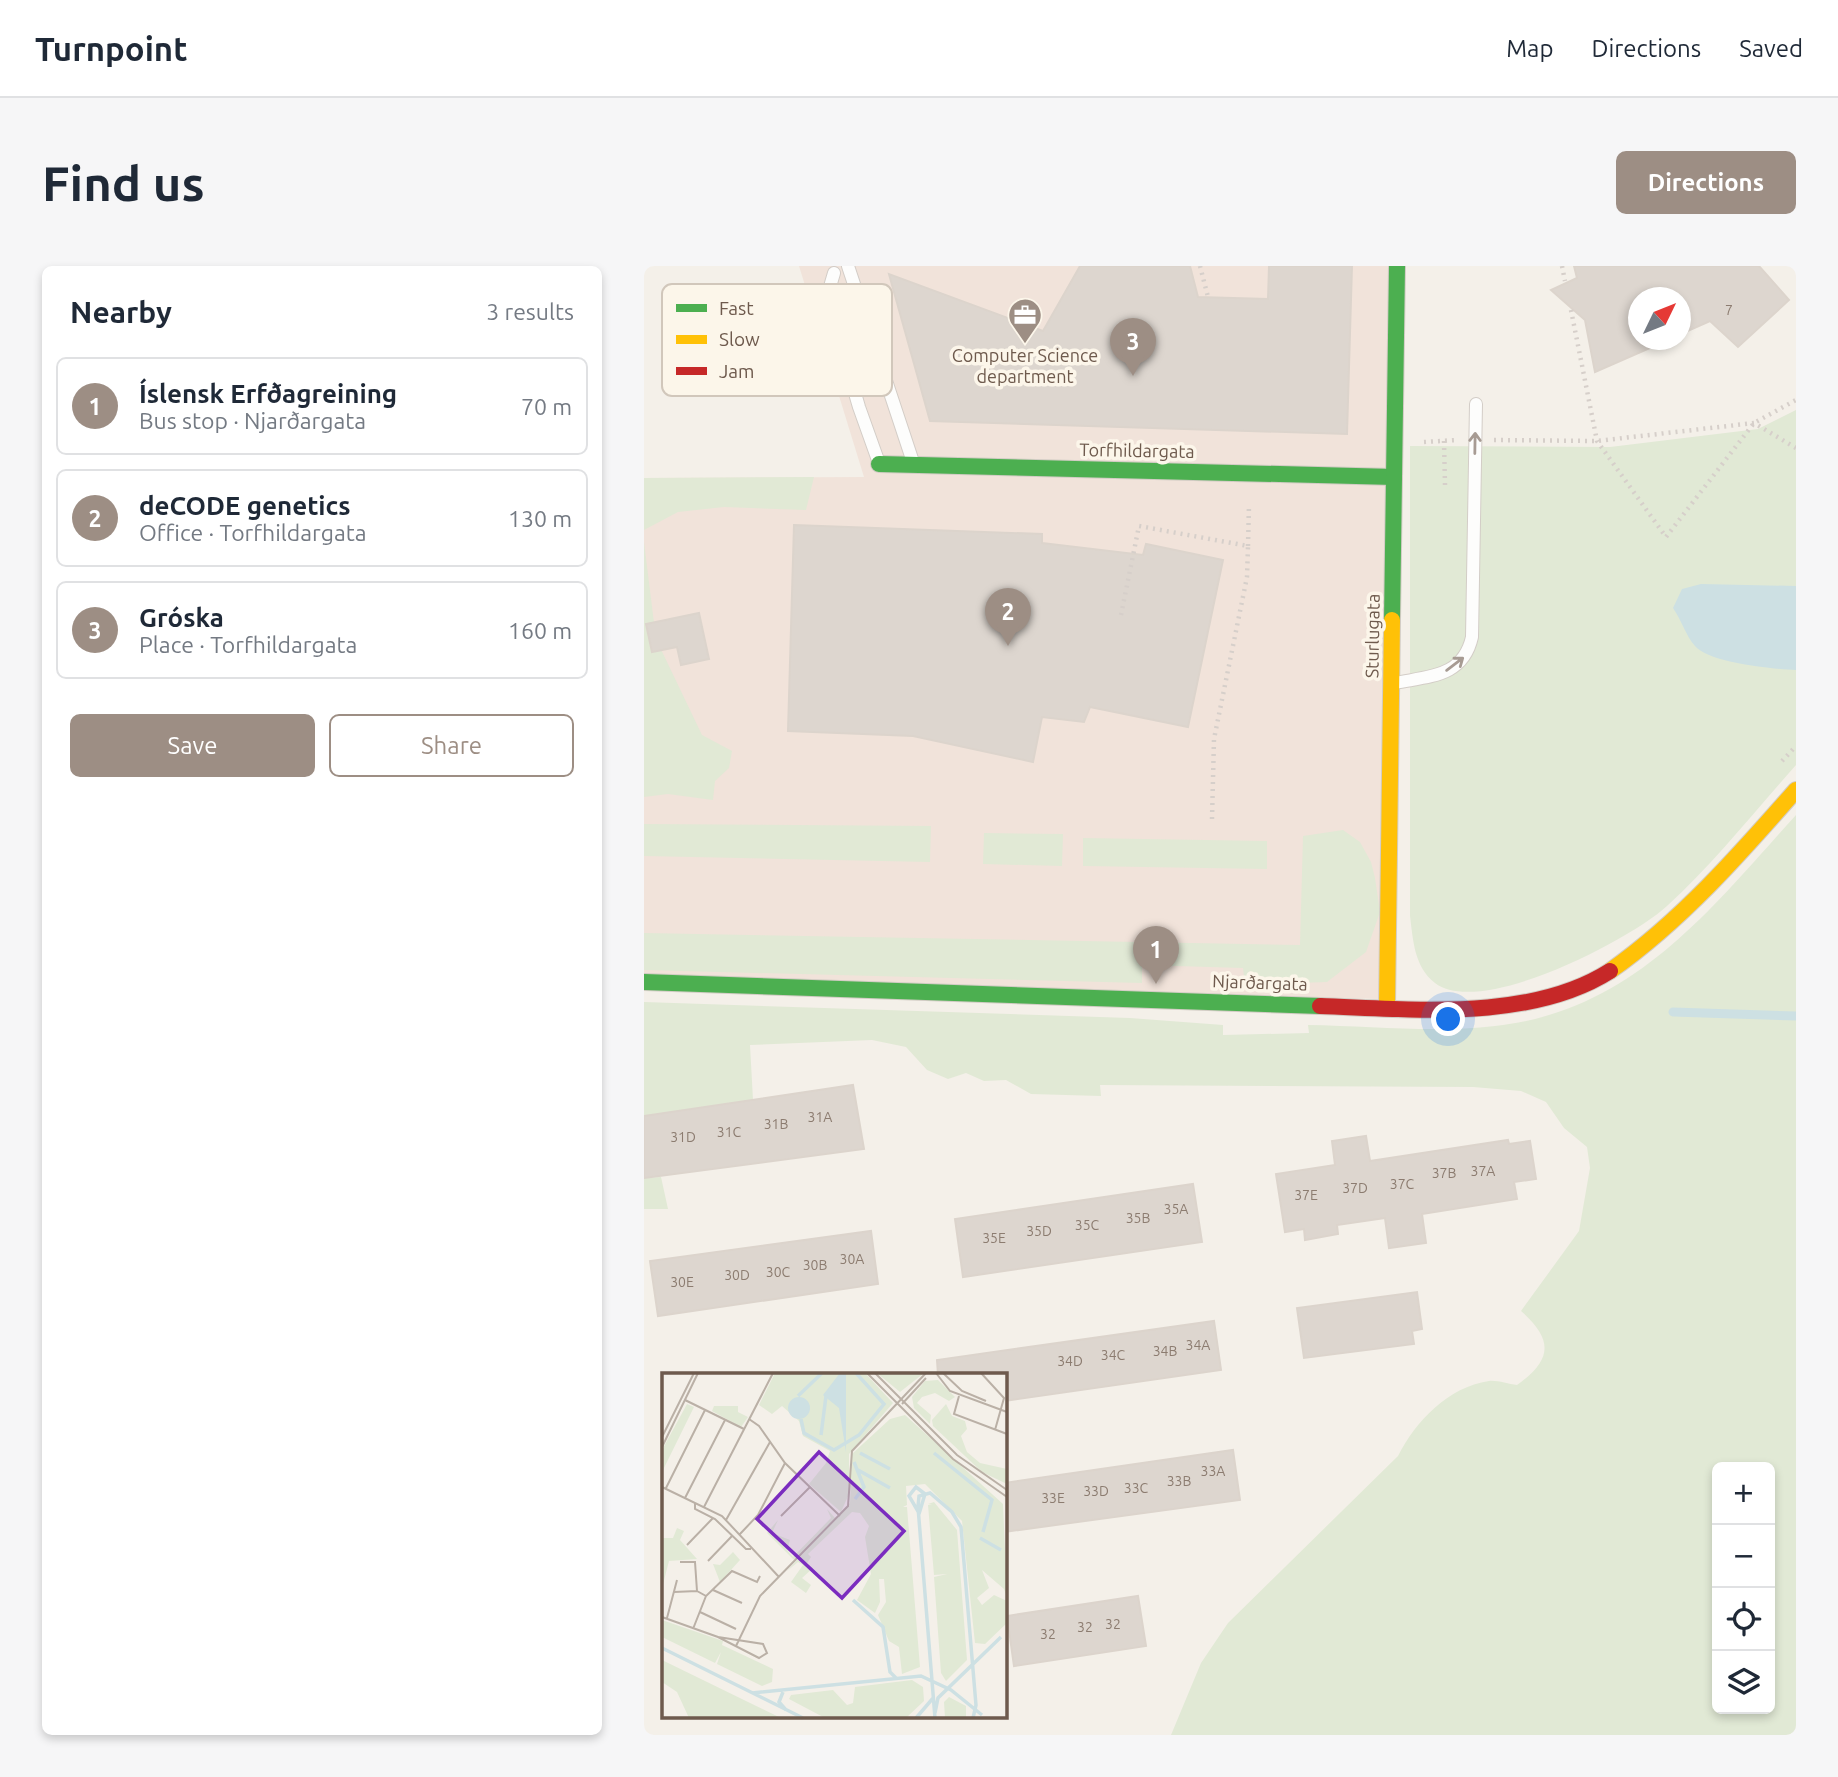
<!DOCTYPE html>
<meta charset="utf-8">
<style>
body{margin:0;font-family:Ubuntu,sans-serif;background:#f6f6f7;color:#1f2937}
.controls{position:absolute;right:21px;bottom:21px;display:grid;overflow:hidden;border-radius:10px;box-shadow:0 4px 10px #0003}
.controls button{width:63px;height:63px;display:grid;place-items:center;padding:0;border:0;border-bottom:2px solid #e0e1e3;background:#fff;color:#1f2937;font:35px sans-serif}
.compass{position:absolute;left:984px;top:21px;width:63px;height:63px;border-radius:50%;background:#fff;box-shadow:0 4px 10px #0003;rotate:47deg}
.you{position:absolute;left:805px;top:754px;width:24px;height:24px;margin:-18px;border:5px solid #fff;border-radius:50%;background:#1a73e8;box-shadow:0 0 0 10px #1a73e833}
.badge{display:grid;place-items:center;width:46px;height:46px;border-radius:50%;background:#9d8e84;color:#fff;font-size:23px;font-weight:700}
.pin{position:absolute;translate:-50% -58px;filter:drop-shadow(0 2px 4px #0008)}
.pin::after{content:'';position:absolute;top:37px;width:24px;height:21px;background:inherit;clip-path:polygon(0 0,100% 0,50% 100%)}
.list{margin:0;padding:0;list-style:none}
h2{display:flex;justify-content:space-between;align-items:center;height:91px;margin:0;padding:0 28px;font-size:30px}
h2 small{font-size:23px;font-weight:400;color:#747a83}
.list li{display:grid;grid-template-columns:46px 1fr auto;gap:21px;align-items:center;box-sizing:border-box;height:98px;margin:0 14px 14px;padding:0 14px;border:2px solid #e0e1e3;border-radius:10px}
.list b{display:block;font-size:26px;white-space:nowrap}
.list p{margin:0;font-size:23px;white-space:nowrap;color:#747a83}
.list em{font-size:23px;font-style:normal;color:#747a83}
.actions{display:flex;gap:14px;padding:21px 28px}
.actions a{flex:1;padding:16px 0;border:2px solid #9d8e84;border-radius:10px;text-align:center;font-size:24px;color:#9d8e84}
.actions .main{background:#9d8e84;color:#fff}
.icon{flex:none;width:38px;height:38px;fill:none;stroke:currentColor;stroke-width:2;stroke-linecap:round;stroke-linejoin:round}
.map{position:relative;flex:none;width:1152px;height:1469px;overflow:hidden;border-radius:10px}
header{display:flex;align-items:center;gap:42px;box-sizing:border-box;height:98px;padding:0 35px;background:#fff;border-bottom:2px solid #e0e1e3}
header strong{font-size:33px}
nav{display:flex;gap:38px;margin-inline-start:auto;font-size:24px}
.intro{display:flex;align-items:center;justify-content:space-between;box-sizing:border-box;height:168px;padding:0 42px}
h1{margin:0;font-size:49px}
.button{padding:18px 32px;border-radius:10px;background:#9d8e84;color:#fff;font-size:24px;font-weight:700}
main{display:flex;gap:42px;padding:0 42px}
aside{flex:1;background:#fff;border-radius:10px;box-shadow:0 4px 10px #0003}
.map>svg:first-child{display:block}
</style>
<header>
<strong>Turnpoint</strong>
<nav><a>Map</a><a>Directions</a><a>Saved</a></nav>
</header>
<div class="intro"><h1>Find us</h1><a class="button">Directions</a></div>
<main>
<aside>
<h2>Nearby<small>3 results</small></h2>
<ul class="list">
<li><span class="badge">1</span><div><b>Íslensk Erfðagreining</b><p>Bus stop · Njarðargata</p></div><em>70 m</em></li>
<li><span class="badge">2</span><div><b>deCODE genetics</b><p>Office · Torfhildargata</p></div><em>130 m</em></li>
<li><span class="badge">3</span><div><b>Gróska</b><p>Place · Torfhildargata</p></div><em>160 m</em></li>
</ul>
<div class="actions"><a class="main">Save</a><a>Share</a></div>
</aside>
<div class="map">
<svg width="1152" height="1469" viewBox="0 0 1152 1469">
<rect width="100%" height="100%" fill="#f4f0e9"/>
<path fill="#f1e3da" d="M 155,0 L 747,0 L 735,733 L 0,709 L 0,212 L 220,211 Z"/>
<g fill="#e1e9d5" fill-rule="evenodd">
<path d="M 1152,144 L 1152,499 C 1110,546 1069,598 1023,640 C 986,674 836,752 791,717 C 770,701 769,673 766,650 L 766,180 L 966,181 L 1114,163 Z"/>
<path d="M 170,211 L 162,244 L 80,241 L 34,246 L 0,264 L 0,212 Z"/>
<path d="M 0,276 L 12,373 L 58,469 L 88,485 L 85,502 L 71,515 L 69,534 L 24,528 L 0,531 Z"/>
<path d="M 1152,549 L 1152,1469 L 527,1469 L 557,1397 L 584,1357 L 754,1190 C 772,1155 804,1121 845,1115 C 853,1114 864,1118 873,1119 C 908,1094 910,1074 877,1045 L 935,965 L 946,902 L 943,881 L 920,862 L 902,836 L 877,825 L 829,821 L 456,819 L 457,830 L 387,828 L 362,814 L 340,815 L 322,807 L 304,813 L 283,804 L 262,781 L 228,774 L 106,779 L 109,834 L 0,850 L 0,736 L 486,752 L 579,759 L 579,769 L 665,767 L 664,759 C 726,760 790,767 851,760 C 989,745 1065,645 1152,549 ZM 1073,1201 L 1126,1201 L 1126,1443 L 1073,1443 Z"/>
<path d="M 0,558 L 287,560 L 286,596 L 0,590 Z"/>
<path d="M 699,564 L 716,576 L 727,596 L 731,612 L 736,646 L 722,686 L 683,716 L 601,719 L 599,702 L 498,699 L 498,717 L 0,704 L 0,667 L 656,679 L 659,570 Z"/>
<path d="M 340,567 L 419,568 L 418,600 L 339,598 Z"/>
<path d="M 439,572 L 623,575 L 623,603 L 439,600 Z"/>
<path d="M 17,911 L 24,943 L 0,943 L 0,912 Z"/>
</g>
<path fill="#cde0e3" d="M 1057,318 L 1152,320 L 1152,404 C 1130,403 1065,397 1051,380 C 1042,370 1037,353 1029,342 L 1038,323 Z"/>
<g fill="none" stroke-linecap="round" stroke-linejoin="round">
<path stroke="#cde0e3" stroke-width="9" d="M 1029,746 L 1152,750"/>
</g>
<g fill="#ddd6cf" stroke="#dcd4cc" stroke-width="2">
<path d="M 436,0 L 546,0 L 554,31 L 624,33 L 625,0 L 708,0 L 703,168 L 286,155 L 245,8 L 399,65 Z"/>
<path d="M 930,0 L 1115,0 L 1145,34 L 1094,81 L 1066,55 L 1037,68 L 1037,32 L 995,32 L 995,74 L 1024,74 L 951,106 L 941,54 L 907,24 L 933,12 Z"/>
<path d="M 150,259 L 398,268 L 398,277 L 499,289 L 502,278 L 579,294 L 544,461 L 446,441 L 440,456 L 398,451 L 389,496 L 269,470 L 144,465 Z"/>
<path d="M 55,347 L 65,393 L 37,399 L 33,381 L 8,386 L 2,358 Z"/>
<path d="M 209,819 L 220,883 L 0,912 L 0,850 Z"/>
<path d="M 722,870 L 726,895 L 864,874 L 865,878 L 886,875 L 892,913 L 870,916 L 873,933 L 778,948 L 782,977 L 745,982 L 741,952 L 693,959 L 694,968 L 661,974 L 660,963 L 641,966 L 632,908 L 691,899 L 688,875 Z"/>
<path d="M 549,918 L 558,976 L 319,1011 L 311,953 Z"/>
<path d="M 227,965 L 234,1018 L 14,1050 L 6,995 Z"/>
<path d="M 773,1026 L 778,1063 L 768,1065 L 770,1078 L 660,1092 L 653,1042 Z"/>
<path d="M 570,1055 L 577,1104 L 360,1135 L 360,1109 L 294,1109 L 293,1094 Z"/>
<path d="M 589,1184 L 596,1234 L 360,1266 L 360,1217 Z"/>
<path d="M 494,1330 L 502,1380 L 370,1400 L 363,1350 Z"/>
</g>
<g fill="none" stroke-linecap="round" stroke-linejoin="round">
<g stroke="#d3cdc7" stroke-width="14">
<g id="lane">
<path d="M 204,0 L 269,196"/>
<path d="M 190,7 L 183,31 L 215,141 L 235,197"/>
<path d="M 751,417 C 786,410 819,411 828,371 L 832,138"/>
</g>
</g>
<g stroke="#d2ccc4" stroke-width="18">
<g id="fast">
<path d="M 235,198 L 750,211"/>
<path d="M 748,354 L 753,0"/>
<path d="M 0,716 L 676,740"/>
</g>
</g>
<g stroke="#d2ccc4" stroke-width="18">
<g id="slow">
<path d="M 966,705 C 1037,655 1095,589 1152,524"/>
<path d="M 743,741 L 748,354"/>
</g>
</g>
<g stroke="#d2ccc4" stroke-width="18">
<path id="jam" d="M 676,740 C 767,743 886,756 966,705"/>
</g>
<g stroke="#d6cfca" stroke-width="4.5" stroke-dasharray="2 5" stroke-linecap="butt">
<path d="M 556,0 L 564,31"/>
<path d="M 918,0 L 921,15"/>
<path d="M 927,44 L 953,175 L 1022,271 L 1110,157 L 1152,134"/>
<path d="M 850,174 L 953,175 L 1110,157 L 1152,182"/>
<path d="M 800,175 L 801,219"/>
<path d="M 780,176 L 813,174"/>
<path d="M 604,280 L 605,238"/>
<path d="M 477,349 L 495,260 L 604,280 L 603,311 L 570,473 L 568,553"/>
<path d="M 1138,495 L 1152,480"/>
</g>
<use href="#lane" stroke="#fdfdfc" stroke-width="12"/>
<use href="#fast" stroke="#4caf50" stroke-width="16"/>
<use href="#slow" stroke="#ffc107" stroke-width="16"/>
<use href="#jam" stroke="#c62828" stroke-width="16"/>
</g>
<defs><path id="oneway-shaft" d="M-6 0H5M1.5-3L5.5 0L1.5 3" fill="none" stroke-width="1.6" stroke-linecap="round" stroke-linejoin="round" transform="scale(1.75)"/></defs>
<g stroke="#a79b93">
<use href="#oneway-shaft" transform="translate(831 177) rotate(-89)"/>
<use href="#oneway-shaft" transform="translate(811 398) rotate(-37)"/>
</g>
<defs>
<g id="office-pin" transform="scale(1.75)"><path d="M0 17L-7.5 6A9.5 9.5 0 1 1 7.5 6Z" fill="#9d8e84" stroke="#fcf6ea"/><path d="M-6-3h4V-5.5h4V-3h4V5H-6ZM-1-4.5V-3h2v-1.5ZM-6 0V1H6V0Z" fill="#fff"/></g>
</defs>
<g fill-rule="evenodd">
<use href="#office-pin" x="381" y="49"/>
</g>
<g text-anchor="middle" stroke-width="7" stroke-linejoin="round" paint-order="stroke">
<g font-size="14" fill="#8c7c70">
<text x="1085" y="49">7</text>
<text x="176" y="856">31A</text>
<text x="132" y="863">31B</text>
<text x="85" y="871">31C</text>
<text x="39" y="876">31D</text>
<text x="839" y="910">37A</text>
<text x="800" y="912">37B</text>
<text x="758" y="923">37C</text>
<text x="711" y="927">37D</text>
<text x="662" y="934">37E</text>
<text x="532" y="948">35A</text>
<text x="494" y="957">35B</text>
<text x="443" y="964">35C</text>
<text x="395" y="970">35D</text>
<text x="350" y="977">35E</text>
<text x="208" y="998">30A</text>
<text x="171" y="1004">30B</text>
<text x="134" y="1011">30C</text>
<text x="93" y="1014">30D</text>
<text x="38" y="1021">30E</text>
<text x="554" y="1084">34A</text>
<text x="521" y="1090">34B</text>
<text x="469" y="1094">34C</text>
<text x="426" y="1100">34D</text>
<text x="569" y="1210">33A</text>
<text x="535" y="1220">33B</text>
<text x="492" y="1227">33C</text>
<text x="452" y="1230">33D</text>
<text x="409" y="1237">33E</text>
<text x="469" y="1363">32</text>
<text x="441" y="1366">32</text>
<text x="404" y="1373">32</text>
</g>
<g font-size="18" fill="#6e5a4d" stroke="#fcf6ea">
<text x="381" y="96">Computer Science<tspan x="381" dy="21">department</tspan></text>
</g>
<g font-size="18" fill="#6e5a4d" stroke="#fcf6ea">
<text transform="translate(493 185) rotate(1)" y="6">Torfhildargata</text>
<text transform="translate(729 370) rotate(-89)" y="6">Sturlugata</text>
<text transform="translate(616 717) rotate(2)" y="6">Njarðargata</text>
</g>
</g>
<g transform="translate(18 1107)">
<rect width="345" height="345" fill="#f4f0e9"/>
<path d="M 113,0 L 203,0 L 231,30 L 187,81 L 187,121 L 179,139 L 147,111 L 164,90 L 168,78 L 141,63 L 137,48 L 120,33 L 110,41 L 97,32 ZM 215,0 L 262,0 L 238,19 ZM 276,7 L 293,24 L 287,28 L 273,20 L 260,24 L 255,30 L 269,42 L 268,51 L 252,35 L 250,24 L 263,8 ZM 25,31 L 32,34 L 0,99 L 0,77 ZM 284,31 L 290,43 L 303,48 L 305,56 L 299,63 L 305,79 L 318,90 L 345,96 L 345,111 L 320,99 L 271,53 L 270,47 ZM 52,33 L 76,33 L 76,39 L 86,44 L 79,54 L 50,38 ZM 243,42 L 341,131 L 345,224 L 342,216 L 320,197 L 327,215 L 315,225 L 320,232 L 332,222 L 345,228 L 345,250 L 323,271 L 313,270 L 300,148 L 263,111 L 244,113 L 245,132 L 241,134 L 245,134 L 258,294 L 240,301 L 237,274 L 227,268 L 216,242 L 224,229 L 222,206 L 217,206 L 218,229 L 213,240 L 195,227 L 209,201 L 203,164 L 207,153 L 198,140 L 190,139 L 146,181 L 149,184 L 144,192 L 151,195 L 140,205 L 149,212 L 144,220 L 129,209 L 141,192 L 136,189 L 125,198 L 188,130 L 190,81 L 228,46 ZM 272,129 L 295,157 L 305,287 L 284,308 L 279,300 L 272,204 L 285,201 L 272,202 L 266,132 L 270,131 L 266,131 ZM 165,136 L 173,145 L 132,187 L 105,160 L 116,147 L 110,160 L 128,167 L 125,177 L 131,184 L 169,145 ZM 15,155 L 22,158 L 18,167 L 35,186 L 7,188 L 0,215 L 0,165 L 11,165 ZM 71,179 L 78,187 L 58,209 L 51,191 L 58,192 ZM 0,247 L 61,268 L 60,272 L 111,296 L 110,309 L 100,313 L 55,291 L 59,279 L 53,290 L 0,264 ZM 0,287 L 84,328 L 119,345 L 27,345 L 15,319 L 0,309 ZM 250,307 L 261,314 L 262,328 L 244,345 L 163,345 L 127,326 L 129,322 L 171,317 L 185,332 L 191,330 L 193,314 ZM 287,324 L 304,333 L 304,345 L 283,345 L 282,329 Z" fill="#e1e9d5"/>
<path d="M 178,0 L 184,0 L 184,79 L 177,35 L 161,22 ZM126 35a11 11 0 1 1 22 0a11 11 0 1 1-22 0Z" fill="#cde0e3"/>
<path fill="none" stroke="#cde0e3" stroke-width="3.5" d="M 136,23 L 160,0M 139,46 L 142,60 L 172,77 L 197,62 L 222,31 L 194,0M 159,62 L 164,23M 198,80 L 228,96M 272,80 L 330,127 L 321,159M 192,89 L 202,114 L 193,126M 196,97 L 228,115M 256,134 L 257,123 L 268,120 L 290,139 L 299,154 L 314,332 L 311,345M 256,134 L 273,345M 257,141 L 263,121 L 254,114 L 247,123 L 257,140M 318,165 L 339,177M 191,227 L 221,254 L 228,299 L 234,305M 0,275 L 141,345M 121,319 L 117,329 L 124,337M 90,320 L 259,303 L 289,317 L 320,342M 273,340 L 276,325 L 339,264M 254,345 L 272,324"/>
<path fill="none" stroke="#bab0a6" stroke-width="2" d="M 205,0 L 291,86 L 345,124M 213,0 L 295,82 L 345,117M 274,0 L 288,18 L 345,39M 281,0 L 300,18 L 324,28M 319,0 L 342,25 L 333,57M 297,23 L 292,41 L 345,61M 23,27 L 82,56M 240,31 L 264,5M 87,46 L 97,53 L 123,90 L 178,143M 0,64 L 32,0M 0,74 L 36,0M 0,114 L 60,143 L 117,204M 4,115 L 43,37M 23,125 L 63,47M 33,130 L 33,136 L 53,146 L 84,176 L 89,176M 42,134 L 111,0M 119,143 L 148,114M 64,147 L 108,69M 78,161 L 96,142 L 123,90M 25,172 L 51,145M 46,188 L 70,163M 18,189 L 33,189 L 35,218 L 44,223M 51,217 L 80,230M 12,219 L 35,218M 38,239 L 74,256M 0,244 L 56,264 L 97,285 L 105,280 L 101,271 L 56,264M 5,245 L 15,207M 31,256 L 44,223 L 70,198 L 95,209 L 98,203M 74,273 L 98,223 L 186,133 L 190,78 L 264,0"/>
<path fill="#7b2cbf" fill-opacity="0.15" stroke="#7b2cbf" stroke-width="3.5" d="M 157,79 L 242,158 L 180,225 L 95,146 Z"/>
<rect width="345" height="345" fill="none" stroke="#6e5a4d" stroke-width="3.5"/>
</g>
<rect x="18" y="18" width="230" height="112" rx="10" fill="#fcf6ea" stroke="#d1c7bb" stroke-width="2"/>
<rect x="32" y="38" width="31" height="8" fill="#4caf50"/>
<rect x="32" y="69" width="31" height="9" fill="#ffc107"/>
<rect x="32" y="101" width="31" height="8" fill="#c62828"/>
<g font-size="19" fill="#6e5a4d">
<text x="75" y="49">Fast</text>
<text x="75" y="80">Slow</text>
<text x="75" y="112">Jam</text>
</g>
</svg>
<div class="controls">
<button>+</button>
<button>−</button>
<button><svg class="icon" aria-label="locate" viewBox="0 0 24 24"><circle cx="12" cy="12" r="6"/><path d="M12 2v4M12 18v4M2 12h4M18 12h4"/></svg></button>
<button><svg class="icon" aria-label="layers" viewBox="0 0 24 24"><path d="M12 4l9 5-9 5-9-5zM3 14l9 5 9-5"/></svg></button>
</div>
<svg class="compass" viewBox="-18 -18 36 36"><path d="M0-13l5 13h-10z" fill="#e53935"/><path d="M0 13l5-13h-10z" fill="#747a83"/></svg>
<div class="you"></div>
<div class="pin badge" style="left:512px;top:718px">1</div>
<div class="pin badge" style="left:364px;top:380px">2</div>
<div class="pin badge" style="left:489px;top:110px">3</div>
</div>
</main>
